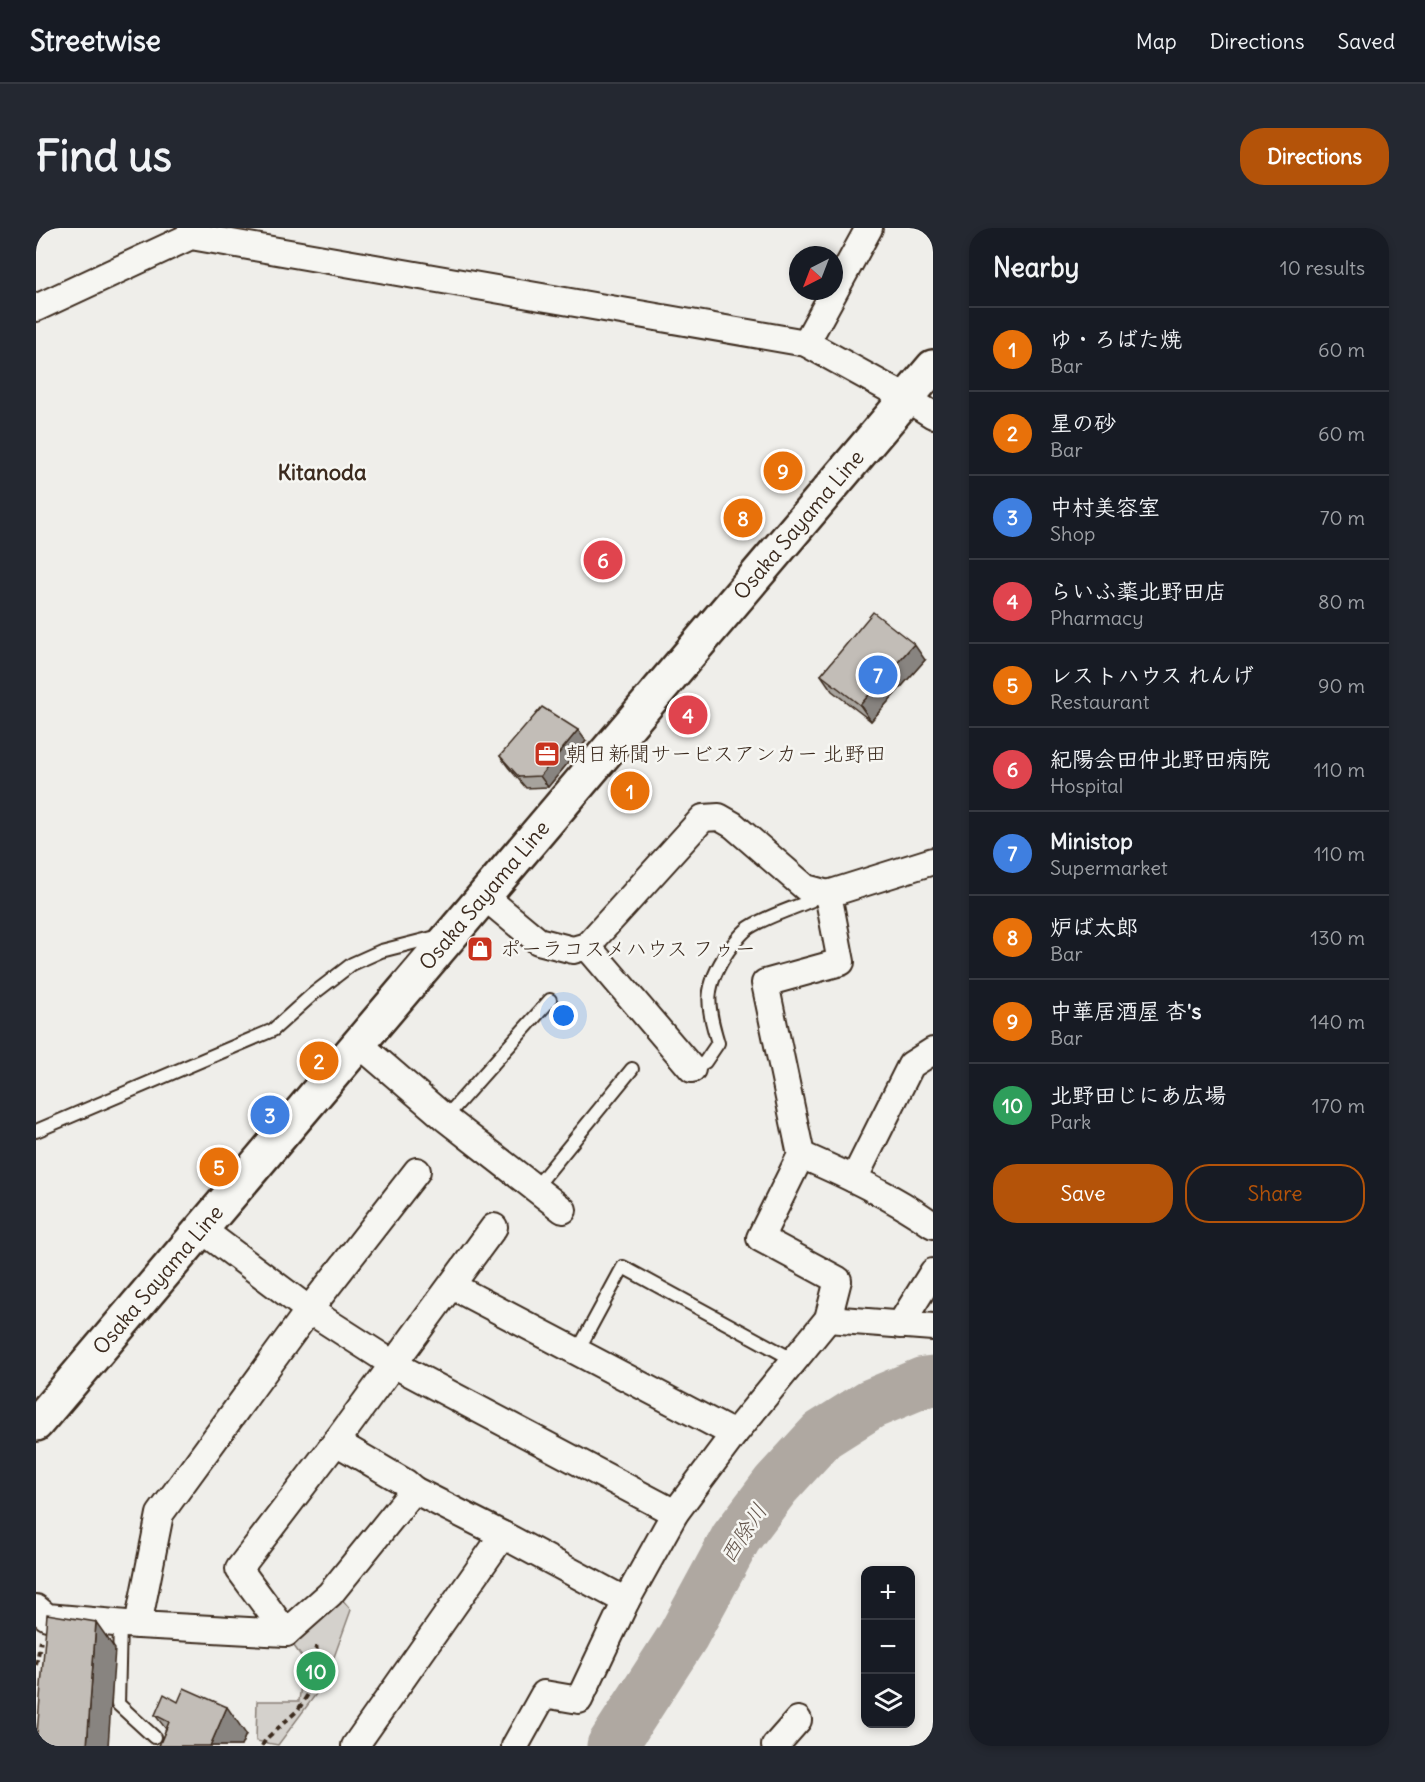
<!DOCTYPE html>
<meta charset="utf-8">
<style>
body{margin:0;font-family:Delius,"Klee One",sans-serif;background:#242831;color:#f1f3f6}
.controls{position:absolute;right:18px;bottom:18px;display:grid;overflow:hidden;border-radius:12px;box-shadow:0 3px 9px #0003}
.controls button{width:54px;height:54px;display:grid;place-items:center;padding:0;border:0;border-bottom:2px solid #363941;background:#171b24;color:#f1f3f6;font:30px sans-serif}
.compass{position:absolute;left:753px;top:18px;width:54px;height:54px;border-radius:50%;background:#171b24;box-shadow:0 3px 9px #0003;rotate:222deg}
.you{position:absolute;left:528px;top:788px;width:21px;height:21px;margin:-15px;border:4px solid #fff;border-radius:50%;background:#1a73e8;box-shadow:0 0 0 9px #1a73e833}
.badge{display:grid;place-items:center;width:39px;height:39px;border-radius:50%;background:#b45309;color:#fff;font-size:20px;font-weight:700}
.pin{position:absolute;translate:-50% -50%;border:3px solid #fff;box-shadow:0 2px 6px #0006}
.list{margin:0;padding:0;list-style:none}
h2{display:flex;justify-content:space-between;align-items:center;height:78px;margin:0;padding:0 24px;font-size:26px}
h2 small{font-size:20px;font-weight:400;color:#9ea1a6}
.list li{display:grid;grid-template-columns:39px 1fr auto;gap:18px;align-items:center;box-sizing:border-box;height:84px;padding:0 24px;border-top:2px solid #363941}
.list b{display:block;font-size:22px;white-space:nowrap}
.list p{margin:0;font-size:20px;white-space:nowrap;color:#9ea1a6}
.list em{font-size:20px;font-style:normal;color:#9ea1a6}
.actions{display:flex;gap:12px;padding:18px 24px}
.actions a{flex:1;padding:14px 0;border:2px solid #b45309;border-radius:24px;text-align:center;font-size:21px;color:#b45309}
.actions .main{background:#b45309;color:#fff}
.icon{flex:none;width:33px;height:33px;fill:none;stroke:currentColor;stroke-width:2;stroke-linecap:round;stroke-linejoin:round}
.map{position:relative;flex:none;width:897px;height:1518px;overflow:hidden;border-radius:24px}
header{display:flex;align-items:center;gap:36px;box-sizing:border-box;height:84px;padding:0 30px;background:#171b24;border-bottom:2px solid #363941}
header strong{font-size:28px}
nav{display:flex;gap:33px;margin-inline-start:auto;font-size:21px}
.intro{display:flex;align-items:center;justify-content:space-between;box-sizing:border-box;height:144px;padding:0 36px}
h1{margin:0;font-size:42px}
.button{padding:15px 27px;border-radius:24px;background:#b45309;color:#fff;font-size:21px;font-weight:700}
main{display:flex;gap:36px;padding:0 36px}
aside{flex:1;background:#171b24;border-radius:24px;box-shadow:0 3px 9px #0003}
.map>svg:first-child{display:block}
</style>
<header>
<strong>Streetwise</strong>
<nav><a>Map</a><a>Directions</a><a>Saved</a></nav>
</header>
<div class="intro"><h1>Find us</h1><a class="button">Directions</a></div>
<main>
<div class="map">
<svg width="897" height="1518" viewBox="0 0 897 1518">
<rect width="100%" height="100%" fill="#efeeea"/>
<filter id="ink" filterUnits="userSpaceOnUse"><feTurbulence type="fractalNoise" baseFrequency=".0167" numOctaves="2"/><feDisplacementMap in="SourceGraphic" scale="12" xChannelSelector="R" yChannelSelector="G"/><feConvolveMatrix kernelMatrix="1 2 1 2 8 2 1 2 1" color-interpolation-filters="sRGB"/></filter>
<g filter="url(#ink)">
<path fill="#d4d1cc" stroke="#887e75" stroke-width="1.5" d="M 304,1369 L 315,1382 L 289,1454 L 242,1517 L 220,1513 L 221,1473 L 263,1473 L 268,1432 L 258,1418 Z"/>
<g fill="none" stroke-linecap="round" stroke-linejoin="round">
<path stroke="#afa8a1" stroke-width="51" d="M 576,1518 L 647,1408 L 700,1310 L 740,1257 L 786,1207 L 835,1176 L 888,1154 L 897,1153"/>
<g stroke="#3b2a1e" stroke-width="16">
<g id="lane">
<path d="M 656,841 L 669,834 L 682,815 C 670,775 668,759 692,723 C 698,715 706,704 714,699 C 732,688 755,681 774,673 L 771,661"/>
<path d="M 409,890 L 514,772"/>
<path d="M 0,903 L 237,802 L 277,766 L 316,736 L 345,723 L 404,708"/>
<path d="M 499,960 L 596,841"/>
<path d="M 541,1124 L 587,1039 L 758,1132"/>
<path d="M 84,1396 L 82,1476 L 118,1509"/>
</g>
</g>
<g stroke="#3b2a1e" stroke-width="30">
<g id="street">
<path d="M 0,80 L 155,8 L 770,115 L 870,170 L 897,187"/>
<path d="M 770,115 L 833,0"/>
<path d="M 448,668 L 502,713 L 537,722 L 551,718 L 656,841"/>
<path d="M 551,718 L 667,590 L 683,589 L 697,597 L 770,660 L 792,666"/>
<path d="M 322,815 L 409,890 L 527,982"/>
<path d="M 765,927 C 811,947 856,968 897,997"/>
<path d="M 818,951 L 875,837 L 897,823"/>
<path d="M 165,1001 L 273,1082 L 357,1136 L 639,1285"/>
<path d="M 416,1058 L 698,1206"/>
<path d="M 792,1091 L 897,1099"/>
<path d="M 864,1097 L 897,1044"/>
<path d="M 300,1214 L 370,1255 L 378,1262"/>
<path d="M 0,1380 L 11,1389 L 102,1397 L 250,1405 L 294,1366 L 378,1262 L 467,1307"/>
<path d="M 102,1397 L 124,1286 L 273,1082 L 381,943"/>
<path d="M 250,1405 L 203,1341 L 303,1210 L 458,999"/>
<path d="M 319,1518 L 467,1307 L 590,1373"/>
<path d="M 479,1518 L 508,1466 L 543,1472 L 590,1373 L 639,1285 L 698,1206 L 792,1091 L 802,1052 L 724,1010 L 765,927 L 729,755 L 805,734 L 792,666 L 897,633"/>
<path d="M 739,1518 L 762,1492"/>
</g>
</g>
<g stroke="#3b2a1e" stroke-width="38">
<g id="primary">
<path id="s1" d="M 0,1196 L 897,139"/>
</g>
</g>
<g stroke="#3b2a1e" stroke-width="4" stroke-dasharray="6 4.5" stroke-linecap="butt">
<path d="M 0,1437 L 5,1413"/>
<path d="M 226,1518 L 230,1511 L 262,1482 L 283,1449 L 280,1414"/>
</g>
<use href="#lane" stroke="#f6f6f2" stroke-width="12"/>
<use href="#street" stroke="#f6f6f2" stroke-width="26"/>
<use href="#primary" stroke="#f6f6f2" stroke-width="33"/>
</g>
<g fill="#a7a39d" stroke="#3b2a1e" stroke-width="1.5">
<path d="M 889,432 L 835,493 L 796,463 L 785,447 Z"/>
<path d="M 550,513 L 512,559 L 490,560 L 472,539 L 464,528 Z"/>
<path d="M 142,1474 L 210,1506 L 205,1518 L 123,1518 L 130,1501 L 119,1487 Z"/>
</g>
<g fill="#888480" stroke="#3b2a1e" stroke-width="1.5">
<path d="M 878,416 L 889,432 L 835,493 L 824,477 Z"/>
<path d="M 542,502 L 550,513 L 512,559 L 504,548 Z"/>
<path d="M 60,1394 L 79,1421 L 72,1518 L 51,1518 Z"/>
<path d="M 191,1479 L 210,1506 L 205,1518 L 174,1518 Z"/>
</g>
<g fill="#c2bdb7" stroke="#3b2a1e" stroke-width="1.5">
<path d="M 837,384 L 878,416 L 824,477 L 785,447 Z"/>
<path d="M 506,479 L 542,502 L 504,548 L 483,549 L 464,528 Z"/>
<path d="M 11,1386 L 60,1394 L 51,1518 L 0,1518 Z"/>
<path d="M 148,1460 L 191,1479 L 174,1518 L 123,1518 L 133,1494 L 119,1487 L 128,1466 L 142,1474 Z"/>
</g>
</g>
<defs>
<g id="office-square" transform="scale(1.35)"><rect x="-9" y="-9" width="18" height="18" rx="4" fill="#c8321e" stroke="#f6f6f2"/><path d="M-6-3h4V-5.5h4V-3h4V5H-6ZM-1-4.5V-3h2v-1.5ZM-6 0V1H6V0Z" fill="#fff"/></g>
<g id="shop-square" transform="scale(1.35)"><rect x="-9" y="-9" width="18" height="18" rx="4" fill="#c8321e" stroke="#f6f6f2"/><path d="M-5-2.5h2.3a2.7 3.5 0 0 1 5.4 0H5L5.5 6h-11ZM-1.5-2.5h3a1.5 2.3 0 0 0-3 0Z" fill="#fff"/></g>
</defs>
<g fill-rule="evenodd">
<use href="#office-square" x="511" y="526"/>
<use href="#shop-square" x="444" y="721"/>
</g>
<g text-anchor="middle" stroke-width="5" stroke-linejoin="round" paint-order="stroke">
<g font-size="21" fill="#3b2a1e" stroke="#f6f6f2">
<text dy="7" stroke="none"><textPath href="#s1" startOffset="1179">Osaka Sayama Line</textPath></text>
<text dy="7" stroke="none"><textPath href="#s1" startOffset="693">Osaka Sayama Line</textPath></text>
<text dy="7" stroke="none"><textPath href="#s1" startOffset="189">Osaka Sayama Line</textPath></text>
</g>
<g font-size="21" fill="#3b2a1e" stroke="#f6f6f2" text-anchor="start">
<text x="530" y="533">朝日新聞サービスアンカー 北野田</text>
<text x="464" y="728">ポーラコスメハウス フゥー</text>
</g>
<g font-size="22" font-weight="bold" fill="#3b2a1e" stroke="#f6f6f2">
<text x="286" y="252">Kitanoda</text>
</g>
<g font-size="22" font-style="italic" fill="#64564c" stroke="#f6f6f2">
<text transform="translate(707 1305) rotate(-57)" y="8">西除川</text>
</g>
</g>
</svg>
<div class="controls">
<button>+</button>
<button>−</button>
<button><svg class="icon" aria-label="layers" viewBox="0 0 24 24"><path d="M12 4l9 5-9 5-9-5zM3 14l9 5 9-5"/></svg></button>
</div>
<svg class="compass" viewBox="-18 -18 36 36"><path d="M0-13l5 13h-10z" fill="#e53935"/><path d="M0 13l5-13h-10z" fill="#9ea1a6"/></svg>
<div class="you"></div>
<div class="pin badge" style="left:594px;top:563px;background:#e8710a">1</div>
<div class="pin badge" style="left:283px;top:833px;background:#e8710a">2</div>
<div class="pin badge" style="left:234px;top:887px;background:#3f7fe0">3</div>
<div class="pin badge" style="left:652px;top:487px;background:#e0444e">4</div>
<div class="pin badge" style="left:183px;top:939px;background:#e8710a">5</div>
<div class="pin badge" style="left:567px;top:332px;background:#e0444e">6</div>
<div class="pin badge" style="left:842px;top:447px;background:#3f7fe0">7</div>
<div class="pin badge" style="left:707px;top:290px;background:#e8710a">8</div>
<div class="pin badge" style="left:747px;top:243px;background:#e8710a">9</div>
<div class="pin badge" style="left:280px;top:1443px;background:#2e9e5b">10</div>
</div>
<aside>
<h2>Nearby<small>10 results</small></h2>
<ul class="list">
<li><span class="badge" style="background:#e8710a">1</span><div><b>ゆ・ろばた焼</b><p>Bar</p></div><em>60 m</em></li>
<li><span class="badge" style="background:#e8710a">2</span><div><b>星の砂</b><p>Bar</p></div><em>60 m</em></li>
<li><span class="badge" style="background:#3f7fe0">3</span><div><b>中村美容室</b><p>Shop</p></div><em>70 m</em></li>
<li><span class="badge" style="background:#e0444e">4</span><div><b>らいふ薬北野田店</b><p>Pharmacy</p></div><em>80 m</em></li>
<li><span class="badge" style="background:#e8710a">5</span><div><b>レストハウス れんげ</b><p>Restaurant</p></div><em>90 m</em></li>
<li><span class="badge" style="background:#e0444e">6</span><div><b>紀陽会田仲北野田病院</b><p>Hospital</p></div><em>110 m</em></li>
<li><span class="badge" style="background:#3f7fe0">7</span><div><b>Ministop</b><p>Supermarket</p></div><em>110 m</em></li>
<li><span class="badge" style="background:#e8710a">8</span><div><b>炉ば太郎</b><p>Bar</p></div><em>130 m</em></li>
<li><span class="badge" style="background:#e8710a">9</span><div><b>中華居酒屋 杏's</b><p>Bar</p></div><em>140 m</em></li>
<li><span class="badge" style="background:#2e9e5b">10</span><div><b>北野田じにあ広場</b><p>Park</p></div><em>170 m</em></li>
</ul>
<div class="actions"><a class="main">Save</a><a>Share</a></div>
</aside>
</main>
